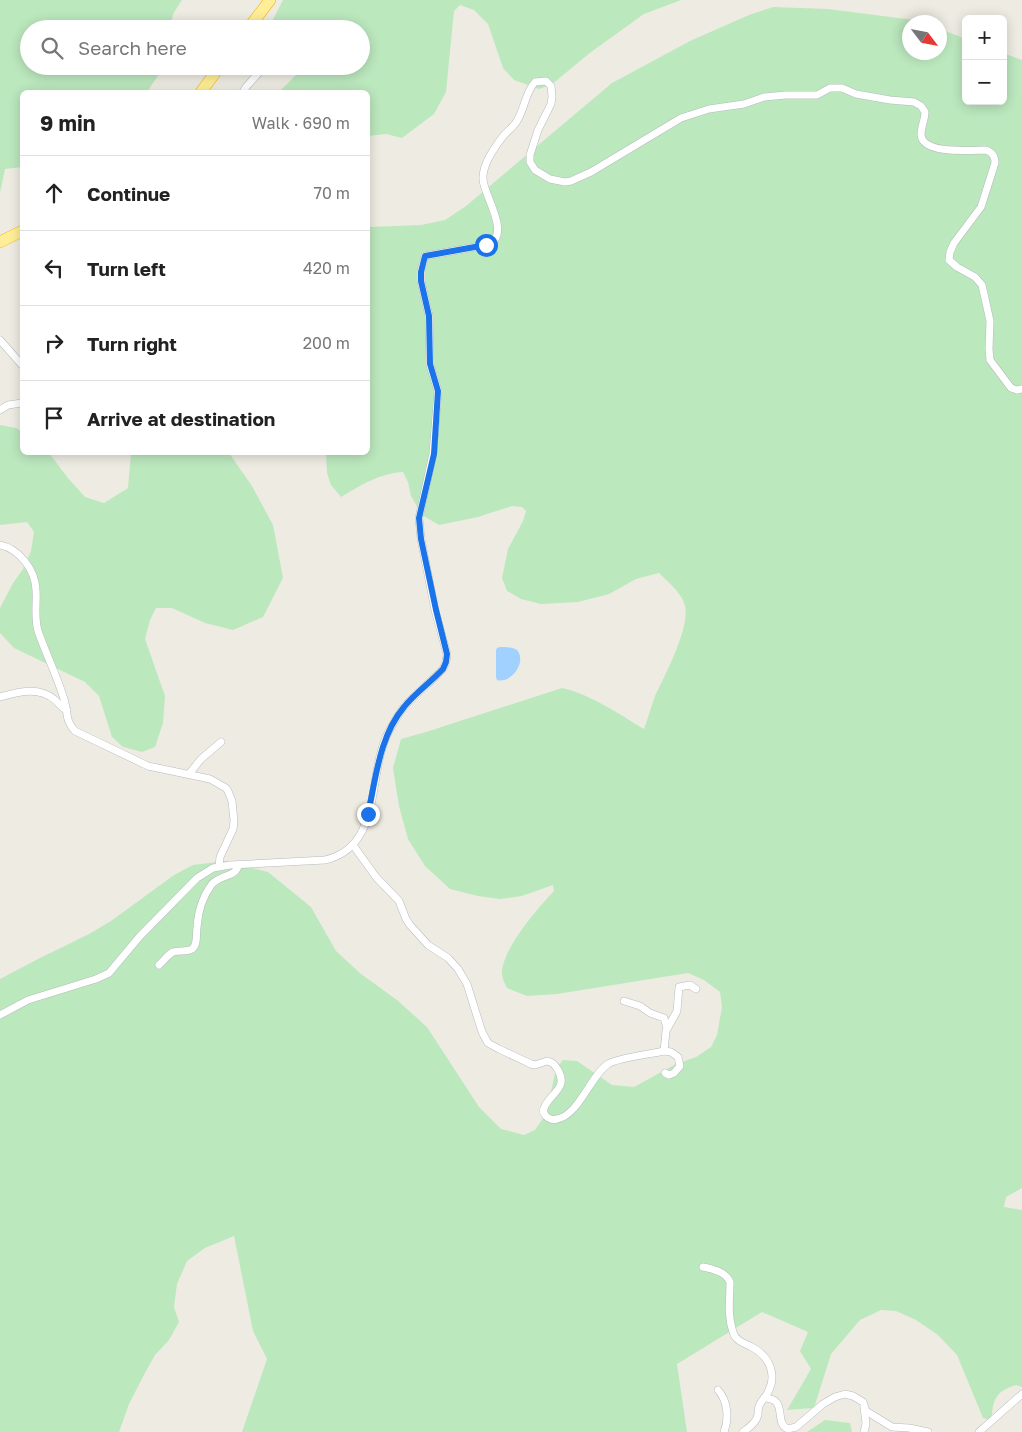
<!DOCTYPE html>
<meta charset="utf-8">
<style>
body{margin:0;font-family:"Golos Text",sans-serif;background:#f2f2f2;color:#222}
.controls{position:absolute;right:15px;top:15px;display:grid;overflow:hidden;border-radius:8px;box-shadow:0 2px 12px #0003}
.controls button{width:45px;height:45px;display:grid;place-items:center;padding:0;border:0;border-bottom:1px solid #e0e0e0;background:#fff;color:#222;font:25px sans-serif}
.compass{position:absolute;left:902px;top:15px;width:45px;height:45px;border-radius:50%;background:#fff;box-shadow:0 2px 12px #0003;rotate:122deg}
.stop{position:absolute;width:15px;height:15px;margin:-11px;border:4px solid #1a73e8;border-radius:50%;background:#fff}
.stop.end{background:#1a73e8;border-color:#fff;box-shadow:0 1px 5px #0008}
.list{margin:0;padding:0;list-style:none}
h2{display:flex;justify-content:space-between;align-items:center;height:65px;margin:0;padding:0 20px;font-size:21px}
h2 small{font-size:16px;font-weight:400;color:#767676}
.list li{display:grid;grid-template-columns:32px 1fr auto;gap:15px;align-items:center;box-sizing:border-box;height:75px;padding:0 20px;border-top:1px solid #e0e0e0}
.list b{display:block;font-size:19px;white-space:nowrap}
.list em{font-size:16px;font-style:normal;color:#767676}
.icon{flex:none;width:28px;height:28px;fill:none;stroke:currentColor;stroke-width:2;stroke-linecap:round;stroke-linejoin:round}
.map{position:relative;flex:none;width:1022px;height:1432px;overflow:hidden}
.search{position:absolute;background:#fff;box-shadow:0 2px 12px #0003;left:20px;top:20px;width:350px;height:55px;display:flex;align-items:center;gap:12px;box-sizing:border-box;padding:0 18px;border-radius:28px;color:#767676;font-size:19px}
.panel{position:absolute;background:#fff;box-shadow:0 2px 12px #0003;left:20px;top:90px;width:350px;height:365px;border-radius:8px}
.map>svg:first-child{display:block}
</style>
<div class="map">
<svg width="1022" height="1432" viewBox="0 0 1022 1432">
<rect width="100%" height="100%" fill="#eeece2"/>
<g fill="#bce8be">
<path d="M 0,0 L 182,0 L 173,14 L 170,29 L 29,29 L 29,66 L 162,66 L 161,71 L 147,92 L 22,92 L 22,167 L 5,169 L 0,193 Z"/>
<path d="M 283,0 L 681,0 L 644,14 L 591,52 L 551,85 L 539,89 L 514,80 L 503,68 L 488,24 L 474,10 L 460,5 L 454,11 L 446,92 L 434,114 L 402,138 L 386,134 L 368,136 L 368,92 L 279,92 L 305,66 L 361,66 L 361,29 L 268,29 Z"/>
<path d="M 773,7 L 828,9 L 914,20 L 921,22 L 910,22 L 910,52 L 940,52 L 940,29 L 966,39 L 966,101 L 1003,101 L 1003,53 L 1022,60 L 1022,1188 L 1006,1197 L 1004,1207 L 1022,1210 L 1022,1387 L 1016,1385 C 995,1392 994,1398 991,1420 L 983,1418 L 957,1355 L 938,1335 L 916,1320 L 896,1311 L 881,1310 L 860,1320 L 831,1354 L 814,1408 L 787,1410 L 811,1369 L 800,1351 L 808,1332 L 762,1312 L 677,1364 L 687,1432 L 242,1432 L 267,1359 L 253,1331 L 234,1236 L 205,1248 L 187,1261 L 177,1284 L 174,1307 L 179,1322 L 169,1340 L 155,1355 L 146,1371 L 129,1404 L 119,1432 L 0,1432 L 0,979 L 40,958 L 89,934 L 111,921 L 174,875 L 193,865 L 225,861 L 268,872 L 311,907 L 336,951 L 361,974 L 397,1000 L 427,1027 L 479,1107 L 501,1129 L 524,1135 L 535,1130 L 546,1114 L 556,1069 L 563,1060 L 577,1061 L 612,1085 L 634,1087 L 676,1064 L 696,1057 L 711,1047 L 717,1035 L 722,1007 L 720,992 L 704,980 L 688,973 L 557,994 L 527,996 L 507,988 C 505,984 502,978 502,973 C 502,949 538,908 554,891 L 553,885 L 522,896 L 500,899 L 478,896 L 450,889 L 425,866 L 408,839 L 399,806 L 393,768 L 401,739 L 426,732 L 562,688 C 590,694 619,714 644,729 C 648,718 651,707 655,696 C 665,675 690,628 685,606 C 682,593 668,582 659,573 L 636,579 L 609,594 L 578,602 L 541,604 L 521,599 L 507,591 L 502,578 L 508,549 L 523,521 L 526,511 L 522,507 L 512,506 L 478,517 L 439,525 L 422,515 L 411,496 L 408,482 L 403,472 C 380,473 361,485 341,497 L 331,485 L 327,473 L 326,453 L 368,452 L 368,227 L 421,225 L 445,220 L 466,206 L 612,83 L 690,41 L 749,15 Z"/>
<path d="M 0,425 L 16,428 L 22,432 L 22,452 L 49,453 L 68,478 L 85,497 L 104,503 L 128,488 L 131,453 L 229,453 L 252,486 L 273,525 L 283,578 L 263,617 L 233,630 L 205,623 L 172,608 L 156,608 L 150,620 L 145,639 L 165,696 L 163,723 L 155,747 L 142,752 L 123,747 L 112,737 L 99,696 L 85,682 L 14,648 L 0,633 L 0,608 L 13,583 L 23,569 L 31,551 L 34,532 L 27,522 L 0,525 Z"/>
<path d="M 825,1420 L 850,1423 L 852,1432 L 807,1432 Z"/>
</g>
<path fill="#a1d2ff" d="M 500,647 C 506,647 517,647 519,653 C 525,666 509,684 497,680 L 496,677 L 496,650 L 497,648 Z"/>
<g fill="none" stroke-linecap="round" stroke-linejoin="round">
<g stroke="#b7bac0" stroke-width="8">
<g id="minor">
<path d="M 243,92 L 246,87 L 263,68"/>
<path d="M 0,340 L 22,365"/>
<path d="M 0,410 L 8,405 L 22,403"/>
<path d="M 0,545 C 19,549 35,569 36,590 C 37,604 34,617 38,631 C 46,654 57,676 64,699 C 68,712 65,721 75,731 L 148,766 L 210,779 L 226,788 L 228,791 L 232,801 L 234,821 L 233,829 L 220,857 L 219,866"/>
<path d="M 0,697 C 18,692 39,686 55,700 C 60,704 61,708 67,710"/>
<path d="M 189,774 L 201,759 L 221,742"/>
<path d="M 353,845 L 376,877 L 399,901 L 406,919 L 410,925 L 428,945 L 448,958 L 458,969 L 467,984 L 482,1032 L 488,1043 L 499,1049 L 531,1064 L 535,1065 L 547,1061 C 553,1062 555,1065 558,1070 C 568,1088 552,1092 545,1106 C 540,1114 549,1121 557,1119 C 579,1115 590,1076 608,1064 C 617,1058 651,1054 664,1051 L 671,1052 L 678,1057 L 680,1066 L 674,1073 L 669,1075 L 665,1073"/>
<path d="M 159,965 C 164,961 167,955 173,952 C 179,950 187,952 192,949 C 198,945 196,933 197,927 C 198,912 203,896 212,884 C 220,875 238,876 238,865"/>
<path d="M 624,1001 L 640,1006 L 650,1013 L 664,1018 L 667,1028"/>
<path d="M 0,1015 L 28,1000 L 96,979 L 109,973 L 140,936 L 197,878 L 213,868 L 230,865 L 325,860 C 383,847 367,774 388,733 C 393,724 398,714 404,707 C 416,693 431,682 443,669 L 446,662 L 447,654 L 435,610 L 421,539 L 419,518 L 433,454 L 438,391 L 430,365 L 429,316 L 421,281 L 421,271 L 425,256 L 486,245 C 513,237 485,198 483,180 C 482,164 495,147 504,135 C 509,130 514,126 517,121 C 525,108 525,93 535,82 L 546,81 L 551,86 L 552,97 L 551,104 L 538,130 L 530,155 L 530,162 L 535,170 L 550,179 L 565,182 L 571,181 L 591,172 L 681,118 L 709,109 L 744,104 L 764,97 L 786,95 L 817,95 L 830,88 L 842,88 L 856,94 L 890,100 L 914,102 L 921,106 L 925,112 C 925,119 921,127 921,135 C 923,155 972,150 986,150 C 992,152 995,156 995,163 L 981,207 L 954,243 L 950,252 L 949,260 L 957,267 L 975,277 L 982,285 L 990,321 L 989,349 L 990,360 L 1011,388 L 1017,390 L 1022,389"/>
<path d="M 664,1051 L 666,1031 L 677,1011 L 679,987 L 690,985 L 696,989"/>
<path d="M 703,1267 C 713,1269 726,1272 730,1282 C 730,1299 727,1315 733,1332 C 735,1340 743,1343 750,1346 C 770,1356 778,1375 767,1394 C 765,1398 762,1400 760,1404 C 758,1407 758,1411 758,1415 C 756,1423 749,1428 743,1432"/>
<path d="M 718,1390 C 728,1401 729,1419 724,1432"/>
<path d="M 764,1398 C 789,1398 773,1423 788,1429 L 796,1427 L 823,1404 L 835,1397 L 845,1394 L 853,1396 L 863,1402 L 866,1411 L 892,1427 L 909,1428 L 928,1432"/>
<path d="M 864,1407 L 866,1424 L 864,1432"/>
<path d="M 979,1432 L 1022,1394"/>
</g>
</g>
<g stroke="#f0b000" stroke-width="12">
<g id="trunk">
<path d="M 248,29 L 270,0"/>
<path d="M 201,92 L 220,66"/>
<path d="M 0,242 L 22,231"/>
</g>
</g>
<use href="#minor" stroke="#fff" stroke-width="7"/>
<use href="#trunk" stroke="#ffee97" stroke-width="11"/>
</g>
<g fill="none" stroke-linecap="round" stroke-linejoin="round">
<path stroke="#1a73e8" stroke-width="6" d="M 368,814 C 376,778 379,737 404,707 C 415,693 431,682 443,669 L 446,662 L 447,654 L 436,610 L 421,539 L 419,518 L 434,454 L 438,391 L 430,364 L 429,316 L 421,281 L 421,272 L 425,256 L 486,245"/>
</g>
</svg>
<div class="controls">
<button>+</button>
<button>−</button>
</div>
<svg class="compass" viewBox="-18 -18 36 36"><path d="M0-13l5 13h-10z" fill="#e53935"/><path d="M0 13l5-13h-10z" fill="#767676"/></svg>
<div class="stop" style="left:486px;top:245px"></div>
<div class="stop end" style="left:368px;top:814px"></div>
<div class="search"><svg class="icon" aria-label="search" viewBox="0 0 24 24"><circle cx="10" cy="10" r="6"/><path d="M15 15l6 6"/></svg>Search here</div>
<section class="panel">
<h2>9 min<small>Walk · 690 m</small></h2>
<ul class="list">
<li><svg class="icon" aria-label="ahead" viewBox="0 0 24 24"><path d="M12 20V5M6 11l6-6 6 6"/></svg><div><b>Continue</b></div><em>70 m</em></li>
<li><svg class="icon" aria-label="left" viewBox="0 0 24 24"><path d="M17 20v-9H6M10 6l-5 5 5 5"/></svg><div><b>Turn left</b></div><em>420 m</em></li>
<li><svg class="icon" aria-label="right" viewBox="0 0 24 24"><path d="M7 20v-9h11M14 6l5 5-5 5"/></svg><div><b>Turn right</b></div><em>200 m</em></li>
<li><svg class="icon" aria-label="arrive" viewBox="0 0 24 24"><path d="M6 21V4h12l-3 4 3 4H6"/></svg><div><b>Arrive at destination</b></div></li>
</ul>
</section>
</div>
